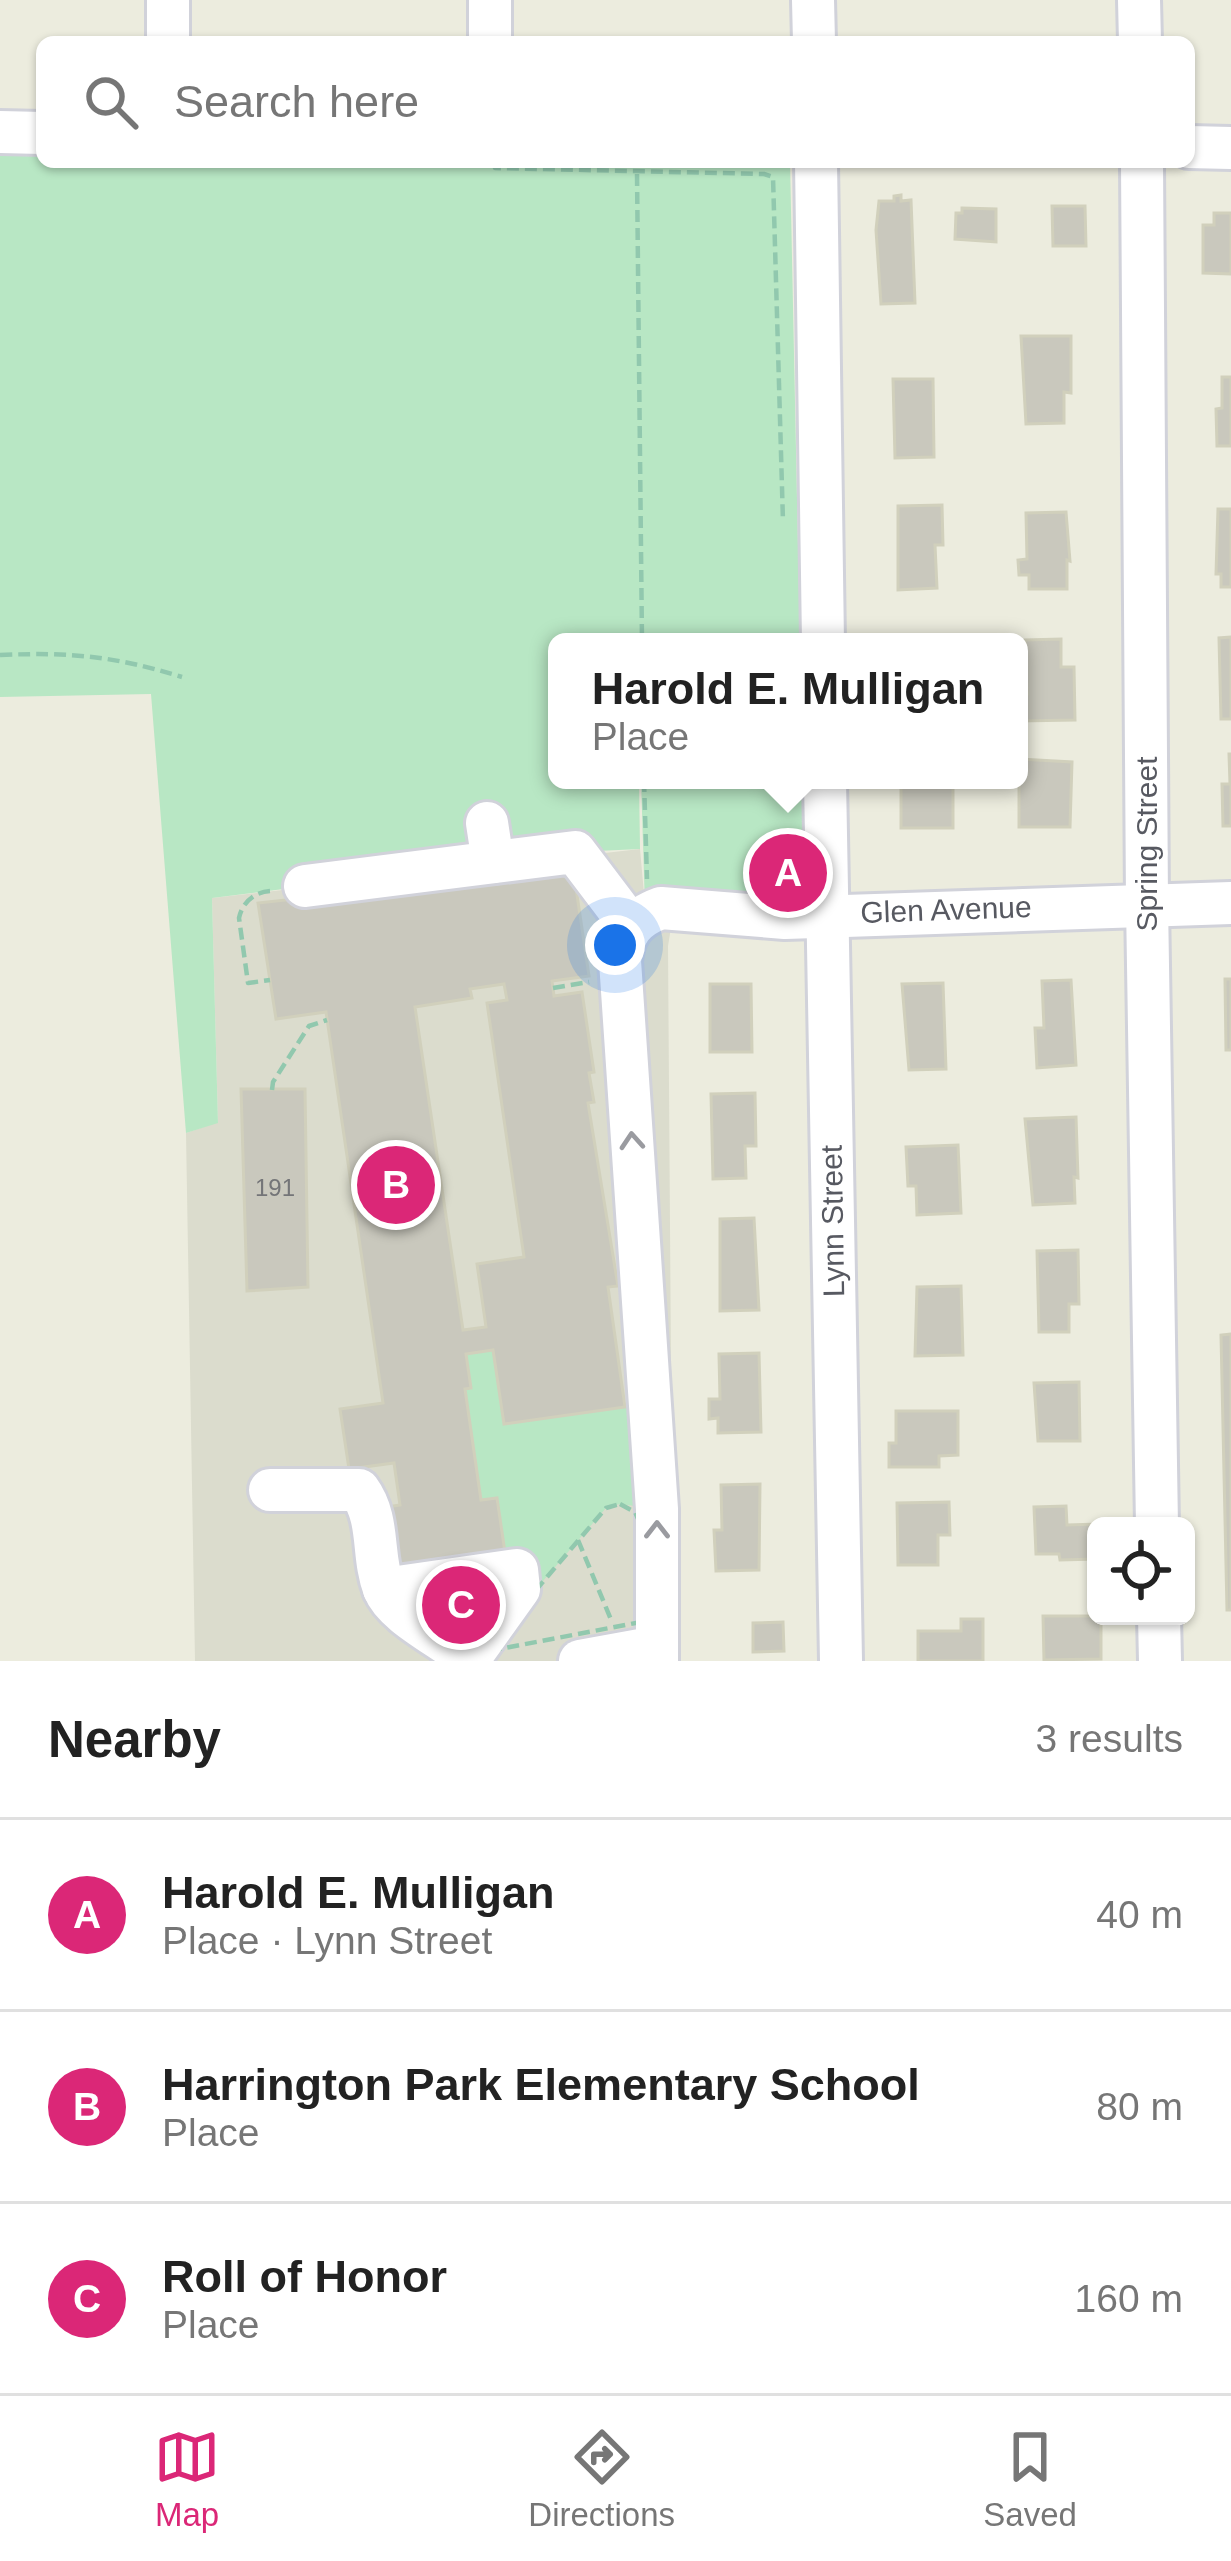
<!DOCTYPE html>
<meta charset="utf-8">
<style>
body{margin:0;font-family:Arial,sans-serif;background:#f2f2f2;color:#222}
.controls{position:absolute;right:36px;bottom:36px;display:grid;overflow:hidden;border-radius:18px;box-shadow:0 3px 9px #0004}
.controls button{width:108px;height:108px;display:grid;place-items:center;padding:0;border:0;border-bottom:3px solid #e0e0e0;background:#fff;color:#222;font:60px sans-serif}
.you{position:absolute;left:615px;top:945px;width:42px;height:42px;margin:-30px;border:9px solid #fff;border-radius:50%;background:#1a73e8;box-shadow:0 0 0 18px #1a73e833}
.badge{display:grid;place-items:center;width:78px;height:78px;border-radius:50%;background:#db2777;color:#fff;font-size:39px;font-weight:700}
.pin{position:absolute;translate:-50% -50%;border:6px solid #fff;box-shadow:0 3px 12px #0006}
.popup{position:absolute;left:548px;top:633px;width:480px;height:156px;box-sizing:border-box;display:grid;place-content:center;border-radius:18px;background:#fff;filter:drop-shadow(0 3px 9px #0005);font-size:39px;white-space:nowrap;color:#767676}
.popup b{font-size:45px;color:#222}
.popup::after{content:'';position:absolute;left:50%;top:100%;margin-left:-24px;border:24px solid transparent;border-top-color:#fff}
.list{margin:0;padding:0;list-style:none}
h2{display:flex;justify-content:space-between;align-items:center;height:156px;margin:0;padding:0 48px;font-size:51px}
h2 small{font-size:39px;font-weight:400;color:#767676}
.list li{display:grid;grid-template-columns:78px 1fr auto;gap:36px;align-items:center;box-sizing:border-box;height:192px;padding:0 48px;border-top:3px solid #e0e0e0}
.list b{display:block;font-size:45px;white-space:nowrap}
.list p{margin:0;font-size:39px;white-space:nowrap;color:#767676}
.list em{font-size:39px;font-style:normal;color:#767676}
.icon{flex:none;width:66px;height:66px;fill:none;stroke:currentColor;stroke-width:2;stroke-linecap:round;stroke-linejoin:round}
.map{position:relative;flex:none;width:1231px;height:1661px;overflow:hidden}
.search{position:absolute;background:#fff;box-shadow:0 3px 9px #0004;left:36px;right:36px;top:36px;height:132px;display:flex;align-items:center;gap:30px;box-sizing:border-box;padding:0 42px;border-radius:18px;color:#767676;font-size:45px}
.sheet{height:732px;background:#fff}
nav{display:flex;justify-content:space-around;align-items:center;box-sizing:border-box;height:168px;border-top:3px solid #e0e0e0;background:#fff;font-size:33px;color:#767676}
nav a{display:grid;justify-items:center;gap:6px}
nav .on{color:#db2777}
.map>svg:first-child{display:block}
</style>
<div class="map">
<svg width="1231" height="1661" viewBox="0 0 1231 1661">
<rect width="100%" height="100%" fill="#ececde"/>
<path fill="#dbdccd" d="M 640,849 L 645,905 L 674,909 L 668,946 L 672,1506 L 664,1661 L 195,1661 L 186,1133 L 218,1122 L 212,898 Z"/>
<g fill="#b8e7c4">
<path d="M 0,151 L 42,151 L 42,162 L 790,162 L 800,642 L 637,642 L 636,639 L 635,642 L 557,642 L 557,780 L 639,780 L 640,849 L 575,852 L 212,898 L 218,1123 L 186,1133 L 151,694 L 0,697 Z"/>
<path d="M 641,780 L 803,780 L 805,884 L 784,901 L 645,906 Z"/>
<path d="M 493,1350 L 504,1424 L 649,1403 L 657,1509 L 620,1504 L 606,1508 L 531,1595 L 507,1566 L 497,1498 L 481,1500 L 465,1389 L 466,1354 Z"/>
</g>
<g fill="#c9c8bd" stroke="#d1d0bc" stroke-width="3" fill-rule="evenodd">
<path d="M 901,195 L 901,201 L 911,200 L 915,303 L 881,304 L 876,230 L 879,201 L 894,201 L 894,196 Z"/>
<path d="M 1052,206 L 1085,206 L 1086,246 L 1053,246 Z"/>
<path d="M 962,208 L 996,209 L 996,242 L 955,239 L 956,213 L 962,213 Z"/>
<path d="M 1214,213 L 1231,213 L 1231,274 L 1203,273 L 1203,225 L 1214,225 Z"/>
<path d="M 1021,336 L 1071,336 L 1071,393 L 1064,392 L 1064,423 L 1026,424 Z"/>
<path d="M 1222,377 L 1231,377 L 1231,446 L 1217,446 L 1216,409 L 1222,408 Z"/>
<path d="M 893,379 L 933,379 L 934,457 L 895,458 Z"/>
<path d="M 942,505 L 943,545 L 935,545 L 937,588 L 898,590 L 898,506 Z"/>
<path d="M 1218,509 L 1231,509 L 1231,587 L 1221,587 L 1221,574 L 1216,574 Z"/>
<path d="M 1066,512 L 1070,561 L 1067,560 L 1067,589 L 1029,589 L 1029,575 L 1019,575 L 1018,560 L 1027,559 L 1026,513 Z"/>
<path d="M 1231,637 L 1231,719 L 1221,719 L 1219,638 Z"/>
<path d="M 1061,639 L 1061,667 L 1074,667 L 1075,720 L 1019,721 L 1019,694 L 1027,694 L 1025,640 Z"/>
<path d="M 1229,754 L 1231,754 L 1231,826 L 1223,826 L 1222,784 L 1230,784 Z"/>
<path d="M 1019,759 L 1072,762 L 1070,827 L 1019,827 Z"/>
<rect x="901" y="780" width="52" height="48"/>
<path d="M 573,868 L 589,976 L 552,981 L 554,996 L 582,992 L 594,1072 L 589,1073 L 594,1102 L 588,1103 L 618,1286 L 608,1287 L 625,1407 L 504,1424 L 493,1350 L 466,1354 L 471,1388 L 465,1389 L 481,1500 L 497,1498 L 507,1566 L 391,1583 L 380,1508 L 400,1505 L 394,1463 L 349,1469 L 340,1409 L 383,1403 L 326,1012 L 276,1019 L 258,903 ZM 504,984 L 507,1000 L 487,1003 L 524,1257 L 477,1264 L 486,1327 L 463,1330 L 415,1007 L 472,998 L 470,989 Z"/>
<path d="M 1225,979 L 1231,979 L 1231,1050 L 1226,1050 Z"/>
<path d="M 1071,980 L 1076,1065 L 1037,1068 L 1035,1028 L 1044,1028 L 1042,981 Z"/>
<path d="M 943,983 L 946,1069 L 909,1070 L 902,984 Z"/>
<path d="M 710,984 L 751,984 L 752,1052 L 710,1052 Z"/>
<path d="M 241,1089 L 305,1089 L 308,1287 L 247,1291 Z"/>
<path d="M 755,1093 L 756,1146 L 745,1146 L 746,1178 L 713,1179 L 711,1094 Z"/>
<path d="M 1076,1117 L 1078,1178 L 1074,1177 L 1075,1203 L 1033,1205 L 1025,1119 Z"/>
<path d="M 958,1145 L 961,1213 L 917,1215 L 916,1186 L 908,1186 L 906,1147 Z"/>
<path d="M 754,1218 L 759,1310 L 720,1311 L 720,1219 Z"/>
<path d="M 1078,1250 L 1079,1304 L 1069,1304 L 1069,1332 L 1039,1332 L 1037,1251 Z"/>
<path d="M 961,1286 L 963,1355 L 915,1356 L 917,1287 Z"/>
<path d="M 1231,1334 L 1231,1610 L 1227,1610 L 1221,1335 Z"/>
<path d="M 759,1353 L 761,1432 L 718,1433 L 718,1418 L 709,1419 L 709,1399 L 720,1399 L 719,1354 Z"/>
<path d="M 1079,1382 L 1080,1441 L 1038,1441 L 1034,1383 Z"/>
<path d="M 896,1411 L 958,1411 L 958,1455 L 939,1456 L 939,1467 L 889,1467 L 889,1443 L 896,1443 Z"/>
<path d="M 760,1484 L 759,1570 L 716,1571 L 714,1530 L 722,1530 L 721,1485 Z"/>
<path d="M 949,1502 L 950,1535 L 938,1535 L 938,1565 L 898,1565 L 897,1503 Z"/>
<path d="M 1066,1506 L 1067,1525 L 1097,1524 L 1096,1559 L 1060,1560 L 1059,1554 L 1036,1554 L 1034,1507 Z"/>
<path d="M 1043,1616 L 1101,1616 L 1101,1659 L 1044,1660 Z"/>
<path d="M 961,1619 L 983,1619 L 983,1661 L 918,1661 L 918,1631 L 961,1631 Z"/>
<path d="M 783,1622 L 784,1651 L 753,1652 L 753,1623 Z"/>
</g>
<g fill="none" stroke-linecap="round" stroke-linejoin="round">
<g stroke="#d1d2da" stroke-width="48">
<g id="minor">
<path d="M 168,0 L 168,42"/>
<path d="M 490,0 L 490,42"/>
<path d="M 813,0 L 814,42"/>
<path d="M 1139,0 L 1140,42"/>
<path d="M 0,132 L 42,133"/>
<path d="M 1189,147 L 1231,148"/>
<path d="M 816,162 L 823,642"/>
<path d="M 1142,162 L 1147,903 L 1157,1526"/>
<path d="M 825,780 L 841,1661"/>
<path d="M 487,823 L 493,862"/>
<path d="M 305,886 L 575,852 L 631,926"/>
<path d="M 270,1490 L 359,1490 C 381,1520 371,1555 384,1589 C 395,1617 448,1640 470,1661"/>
<path d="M 384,1589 L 517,1570 L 519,1589 L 469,1659"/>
<path d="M 1159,1616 L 1160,1661"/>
<path d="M 580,1661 L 657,1647"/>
<path d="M 657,1661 L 657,1509 L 620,961 C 623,932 634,918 661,908 L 785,918 L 1231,903"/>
</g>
</g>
<g stroke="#91c8ae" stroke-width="4.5" stroke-dasharray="12 6" stroke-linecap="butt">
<path d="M 494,162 L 495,168 L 764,174 L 773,177 L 783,522"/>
<path d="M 637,174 L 642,642"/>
<path d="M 0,655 C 71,652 114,656 182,677"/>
<path d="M 644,780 L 647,879"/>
<path d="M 771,882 L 789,857"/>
<path d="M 270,891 C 254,892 242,903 239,918 L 248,983 L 270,980"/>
<path d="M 553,988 L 589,982"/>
<path d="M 272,1090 L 273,1082 L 309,1026 L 327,1020"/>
<path d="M 620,1504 L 635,1512 L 639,1521 L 641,1622 L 489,1651 L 489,1645 L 606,1508 Z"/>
<path d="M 578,1540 L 612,1622"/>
</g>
<use href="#minor" stroke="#fff" stroke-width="42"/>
</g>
<defs><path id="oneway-chevron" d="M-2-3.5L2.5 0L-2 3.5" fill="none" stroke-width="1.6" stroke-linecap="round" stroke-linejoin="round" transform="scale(3)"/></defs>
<g stroke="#9a9ba0">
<use href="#oneway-chevron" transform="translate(632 1141) rotate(-94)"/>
<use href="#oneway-chevron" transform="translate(657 1530) rotate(-90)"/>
</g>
<g text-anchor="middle" stroke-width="9" stroke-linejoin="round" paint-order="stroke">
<g font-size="24" fill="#747578">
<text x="275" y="1196">191</text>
</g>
<g font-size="30" fill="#575961" stroke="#fff">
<text transform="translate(1147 844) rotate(-90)" y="10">Spring Street</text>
<text transform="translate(946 910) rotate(-2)" y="10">Glen Avenue</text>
<text transform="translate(833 1221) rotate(-91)" y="10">Lynn Street</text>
</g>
</g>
</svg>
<div class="controls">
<button><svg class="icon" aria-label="locate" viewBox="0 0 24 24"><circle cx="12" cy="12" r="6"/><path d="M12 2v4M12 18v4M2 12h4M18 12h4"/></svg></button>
</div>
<div class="you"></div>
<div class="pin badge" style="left:788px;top:873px">A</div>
<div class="popup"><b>Harold E. Mulligan</b>Place</div>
<div class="pin badge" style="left:396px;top:1185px">B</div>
<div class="pin badge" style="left:461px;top:1605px">C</div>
<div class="search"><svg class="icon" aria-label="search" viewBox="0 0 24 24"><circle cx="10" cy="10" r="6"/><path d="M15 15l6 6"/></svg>Search here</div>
</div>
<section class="sheet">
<h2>Nearby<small>3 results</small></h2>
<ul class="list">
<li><span class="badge">A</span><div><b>Harold E. Mulligan</b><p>Place · Lynn Street</p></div><em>40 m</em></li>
<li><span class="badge">B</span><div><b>Harrington Park Elementary School</b><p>Place</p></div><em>80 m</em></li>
<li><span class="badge">C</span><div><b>Roll of Honor</b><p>Place</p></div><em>160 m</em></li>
</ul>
</section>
<nav>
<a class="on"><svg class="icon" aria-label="map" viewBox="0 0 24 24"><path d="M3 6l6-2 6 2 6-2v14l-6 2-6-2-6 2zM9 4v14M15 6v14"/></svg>Map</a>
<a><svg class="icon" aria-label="directions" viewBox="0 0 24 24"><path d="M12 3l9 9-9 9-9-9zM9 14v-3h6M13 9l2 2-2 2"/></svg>Directions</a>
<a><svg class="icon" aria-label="saved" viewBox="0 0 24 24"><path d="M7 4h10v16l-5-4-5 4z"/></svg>Saved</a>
</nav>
